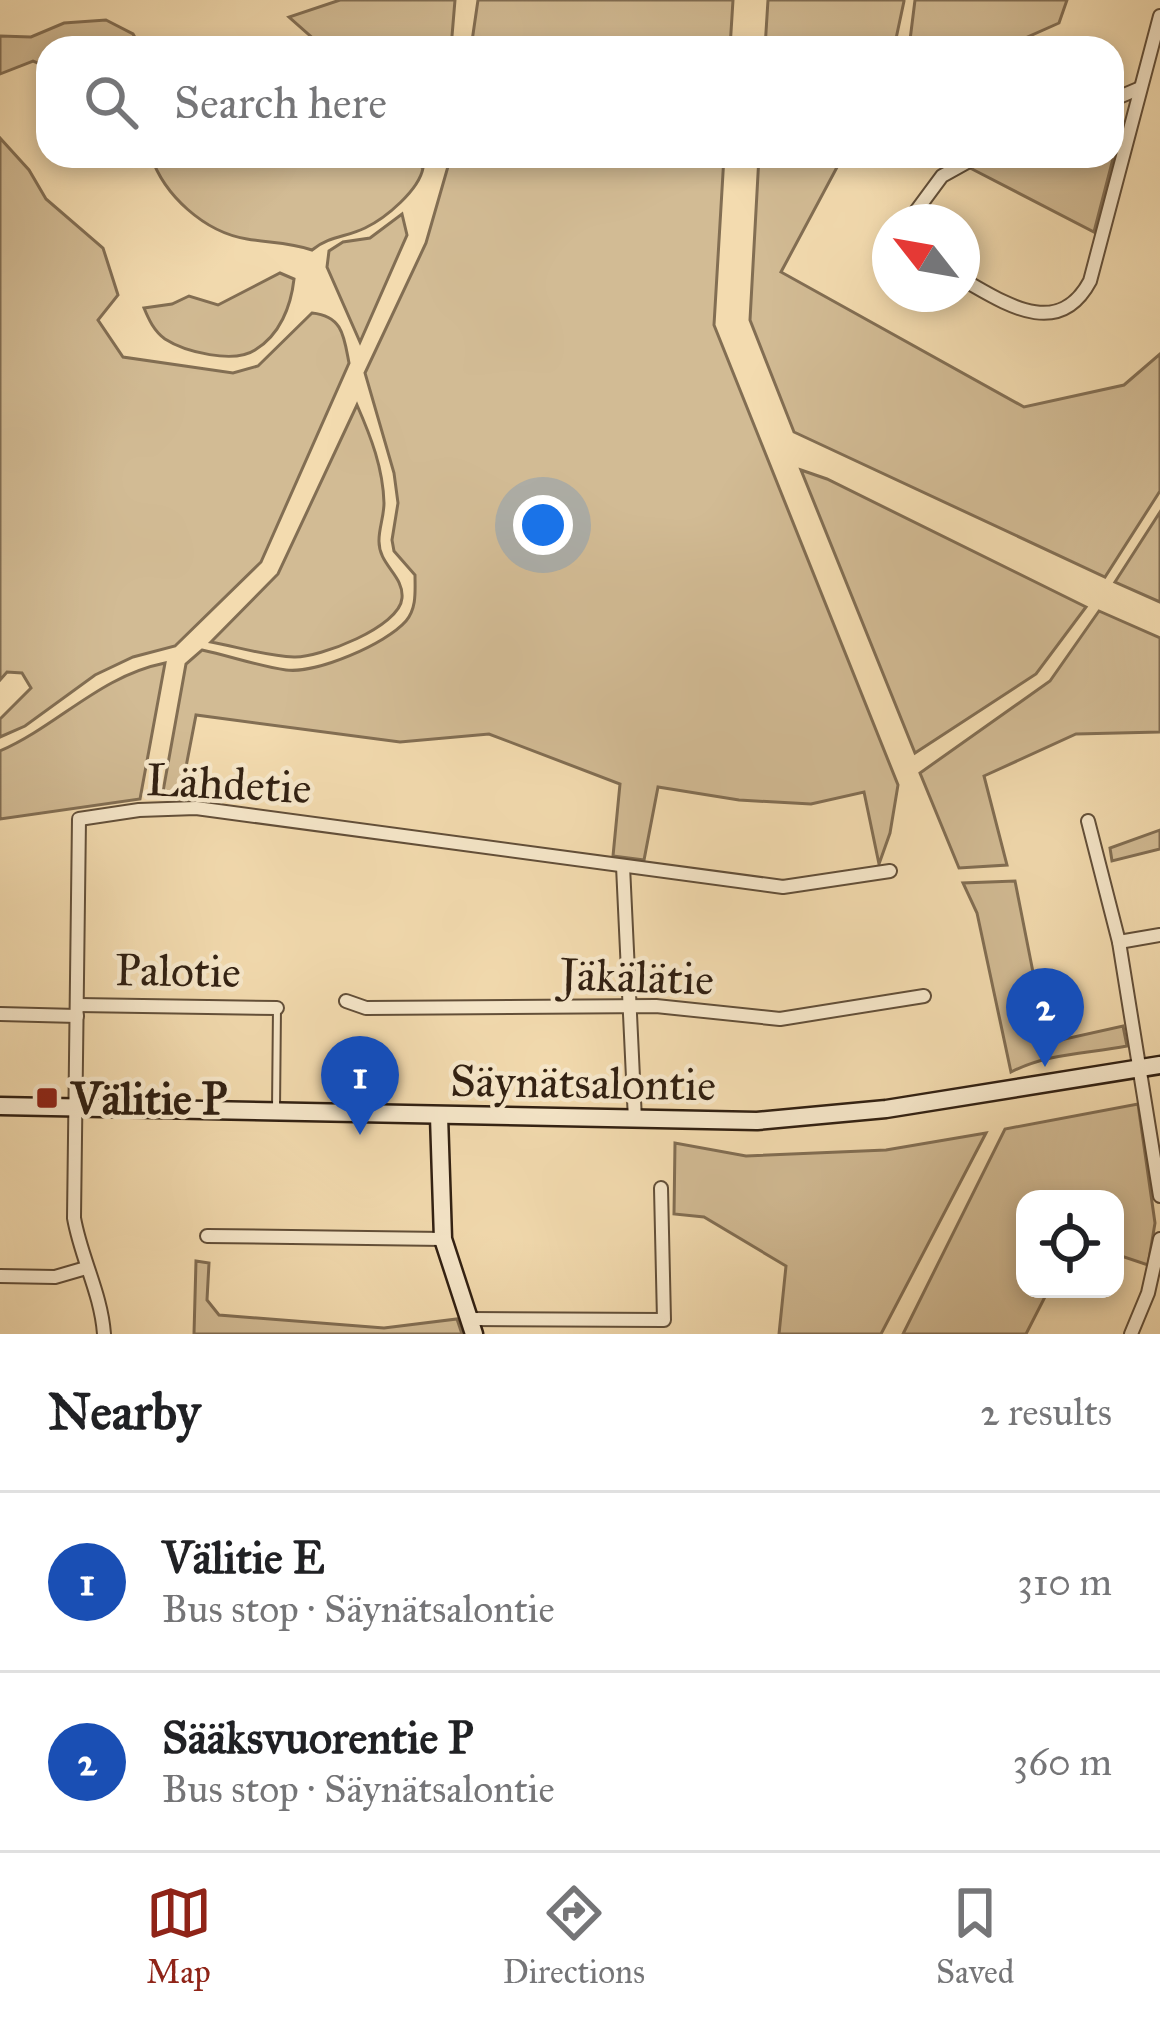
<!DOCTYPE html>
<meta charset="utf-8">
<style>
body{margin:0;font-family:"IM FELL Great Primer",serif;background:#f6f6f6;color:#202124}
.controls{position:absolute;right:36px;bottom:36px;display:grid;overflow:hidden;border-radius:24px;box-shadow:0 6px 18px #0003}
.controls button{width:108px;height:108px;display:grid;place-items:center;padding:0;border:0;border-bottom:3px solid #e0e0e0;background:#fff;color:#202124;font:60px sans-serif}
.compass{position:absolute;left:872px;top:204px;width:108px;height:108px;border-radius:50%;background:#fff;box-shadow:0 6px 18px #0003;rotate:301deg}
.you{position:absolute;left:543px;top:525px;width:42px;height:42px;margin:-30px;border:9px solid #fff;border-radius:50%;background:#1a73e8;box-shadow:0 0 0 18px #1a73e833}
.badge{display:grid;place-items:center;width:78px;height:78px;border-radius:50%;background:#8f2418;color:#fff;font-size:39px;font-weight:700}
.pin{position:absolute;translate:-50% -99px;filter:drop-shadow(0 3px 6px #0008)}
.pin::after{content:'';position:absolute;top:63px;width:42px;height:36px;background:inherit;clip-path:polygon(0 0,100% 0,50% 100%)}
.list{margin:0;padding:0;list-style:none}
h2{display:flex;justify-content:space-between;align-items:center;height:156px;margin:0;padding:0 48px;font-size:51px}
h2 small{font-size:39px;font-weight:400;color:#757577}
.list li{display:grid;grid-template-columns:78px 1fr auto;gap:36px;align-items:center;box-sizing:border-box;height:180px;padding:0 48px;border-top:3px solid #e0e0e0}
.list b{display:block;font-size:45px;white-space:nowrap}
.list p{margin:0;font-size:39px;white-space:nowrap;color:#757577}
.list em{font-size:39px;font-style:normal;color:#757577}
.icon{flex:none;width:66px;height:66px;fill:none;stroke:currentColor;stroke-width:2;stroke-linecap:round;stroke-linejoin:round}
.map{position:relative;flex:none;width:1160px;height:1334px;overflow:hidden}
.search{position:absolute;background:#fff;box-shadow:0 6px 18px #0003;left:36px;right:36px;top:36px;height:132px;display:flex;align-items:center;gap:30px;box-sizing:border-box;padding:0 42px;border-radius:36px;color:#757577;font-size:45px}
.sheet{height:516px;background:#fff}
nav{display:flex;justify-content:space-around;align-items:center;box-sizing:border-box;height:168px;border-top:3px solid #e0e0e0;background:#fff;font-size:33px;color:#757577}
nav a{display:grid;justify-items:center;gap:6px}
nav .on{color:#8f2418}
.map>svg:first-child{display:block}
</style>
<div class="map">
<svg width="1160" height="1334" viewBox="0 0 1160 1334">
<rect width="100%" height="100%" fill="#f3dbaf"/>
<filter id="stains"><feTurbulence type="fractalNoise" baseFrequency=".00167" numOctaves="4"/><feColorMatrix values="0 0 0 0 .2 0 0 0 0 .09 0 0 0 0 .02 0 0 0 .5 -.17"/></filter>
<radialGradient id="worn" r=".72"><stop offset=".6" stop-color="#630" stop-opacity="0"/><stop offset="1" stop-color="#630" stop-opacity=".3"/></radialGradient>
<g fill="#d2bb94" stroke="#826e53" stroke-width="3">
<path d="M 340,0 L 455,0 L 451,48 L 324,48 L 289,17 Z"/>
<path d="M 478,0 L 733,0 L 730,48 L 471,48 Z"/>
<path d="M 768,0 L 904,0 L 904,1 L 894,48 L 765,48 Z"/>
<path d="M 915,0 L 1067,0 L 1059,23 L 1003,48 L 909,48 Z"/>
<path d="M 106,20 L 133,34 L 141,48 L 48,48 L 48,67 L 33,61 L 0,74 L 0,36 L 31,37 L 64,23 Z"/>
<path d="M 1112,120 L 1120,132 L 1094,232 L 970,168 L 998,156 L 1112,156 Z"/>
<path d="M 0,138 L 29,170 L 46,199 L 103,248 L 118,295 L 98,320 L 123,357 L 233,373 L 258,366 L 312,313 C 343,316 344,337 349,363 L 261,562 L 175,646 L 133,657 L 95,675 L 25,726 L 0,737 L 0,719 L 31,688 L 22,673 L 7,672 L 0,680 Z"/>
<path d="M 151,156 L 282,156 L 297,163 L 302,156 L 405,156 L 423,168 C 419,190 386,218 365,228 C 347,237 329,236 312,250 C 289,242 270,243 247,239 C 204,232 164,195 151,156 Z"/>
<path d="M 451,156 L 724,156 L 714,325 L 898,785 L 890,833 L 879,864 L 864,792 L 811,804 L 739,800 L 658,787 L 644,860 L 613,856 L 620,784 L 489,734 L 400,742 L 196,715 L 180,798 L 162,797 L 186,664 L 202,650 C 230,656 258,666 286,670 C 316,674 386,644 406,621 C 417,608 415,591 415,575 L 394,551 L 392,540 L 398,503 L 394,473 L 365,373 L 426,243 Z"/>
<path d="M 759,156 L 843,156 L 781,272 L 1024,407 L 1124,385 L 1160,354 L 1160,491 L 1105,577 L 794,432 L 750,320 Z"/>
<path d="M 402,214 L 407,235 L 360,342 L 327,267 L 329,251 L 343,242 L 370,238 Z"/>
<path d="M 280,273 L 294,279 C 291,306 280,335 255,350 C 234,364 185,352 165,339 C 154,331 149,320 144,308 L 172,304 L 189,296 L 218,305 Z"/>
<path d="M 357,405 C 371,437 383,468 384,503 C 384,516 379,528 379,540 C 378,565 404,575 402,598 C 400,627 319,658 294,657 C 266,656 238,647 211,642 L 278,574 Z"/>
<path d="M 801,470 L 827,479 L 1086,607 L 1036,674 L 915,753 Z"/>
<path d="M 1160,512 L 1160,602 L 1115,582 Z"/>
<path d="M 1099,611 L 1160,638 L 1160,732 L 1076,734 L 984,776 L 1007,865 L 959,868 L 920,773 L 1050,681 Z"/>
<path d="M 165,663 L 140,799 L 0,819 L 0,751 C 59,725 100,676 165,663 Z"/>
<path d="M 1160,830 L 1160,849 L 1112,861 L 1110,848 Z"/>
<path d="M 1015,881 L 1047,1043 L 1123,1026 L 1127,1046 C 1085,1054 1049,1053 1011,1072 L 977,913 L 963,883 Z"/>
<path d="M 1138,1104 L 1155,1223 L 1148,1265 L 1115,1254 L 1115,1199 L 1025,1199 L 1025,1289 L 1049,1289 L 1026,1334 L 903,1334 L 1005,1129 Z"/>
<path d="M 986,1133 L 881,1334 L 779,1334 L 786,1266 L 704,1217 L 674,1214 L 675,1143 L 746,1156 L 886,1150 Z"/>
<path d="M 196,1261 L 209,1263 L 207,1300 L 219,1315 L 384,1328 L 457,1319 L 462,1334 L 194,1334 Z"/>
</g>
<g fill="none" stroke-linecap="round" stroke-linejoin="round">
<g stroke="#624f39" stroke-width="10">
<path id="lane" d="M 276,1109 L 277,1008"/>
</g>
<g stroke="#624f39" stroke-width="16">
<g id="street">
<path d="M 1112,100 L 1138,89"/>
<path d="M 908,222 L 942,176 L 978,156"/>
<path d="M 962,279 C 1003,302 1058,341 1090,281 L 1160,16"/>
<path d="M 1088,821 L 1119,942 L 1160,1196"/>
<path d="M 623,866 L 635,1120"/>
<path d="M 1119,942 L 1160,935"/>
<path d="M 346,1001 L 366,1008 L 656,1006 L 780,1019 L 924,996"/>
<path d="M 78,1005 L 277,1008"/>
<path d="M 0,1014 L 77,1016"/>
<path d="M 207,1236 L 443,1239"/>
<path d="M 0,1276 L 55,1277 L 86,1268"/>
<path d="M 470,1319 L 664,1320 L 661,1188"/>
<path d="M 104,1334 C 101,1293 81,1258 74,1218 L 79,819 L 139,810 L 196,808 L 783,887 L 890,871"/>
<path d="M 1131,1334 L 1148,1293 L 1160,1239"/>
</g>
</g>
<g stroke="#312012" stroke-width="21">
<g id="secondary">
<path d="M 0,1106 L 757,1121 L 886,1109 L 1160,1065"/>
<path d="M 439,1116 L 443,1239 L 474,1334"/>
</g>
</g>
<use href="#lane" stroke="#f7e8cb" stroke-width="6"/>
<use href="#street" stroke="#f7e8cb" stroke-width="12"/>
<use href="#secondary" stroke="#f7e8cb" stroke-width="16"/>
</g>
<rect fill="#8f2418" stroke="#f7e8cb" stroke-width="4.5" x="35" y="1086" width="24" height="24" rx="6"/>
<g text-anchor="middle" stroke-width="9" stroke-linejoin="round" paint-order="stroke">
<g font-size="45" fill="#312012" stroke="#f7e8cb">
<text transform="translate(229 783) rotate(3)" y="16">Lähdetie</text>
<text transform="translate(178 970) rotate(1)" y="16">Palotie</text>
<text transform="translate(637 976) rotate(2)" y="16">Jäkälätie</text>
<text transform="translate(583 1082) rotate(1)" y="16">Säynätsalontie</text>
</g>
<g font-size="45" font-weight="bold" fill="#312012" stroke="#f7e8cb" text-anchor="start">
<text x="71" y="1114">Välitie P</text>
</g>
</g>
<rect width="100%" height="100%" filter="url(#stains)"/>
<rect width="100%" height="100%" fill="url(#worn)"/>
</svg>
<div class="controls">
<button><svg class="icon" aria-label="locate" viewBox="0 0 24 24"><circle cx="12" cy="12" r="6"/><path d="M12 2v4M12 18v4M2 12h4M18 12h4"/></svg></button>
</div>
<svg class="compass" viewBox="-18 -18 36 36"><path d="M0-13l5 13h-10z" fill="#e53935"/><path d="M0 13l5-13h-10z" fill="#757577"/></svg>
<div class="you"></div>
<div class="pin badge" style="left:360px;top:1135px;background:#1a4fb4">1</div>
<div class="pin badge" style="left:1045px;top:1067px;background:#1a4fb4">2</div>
<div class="search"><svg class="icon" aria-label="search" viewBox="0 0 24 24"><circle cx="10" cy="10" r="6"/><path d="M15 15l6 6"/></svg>Search here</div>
</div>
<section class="sheet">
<h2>Nearby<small>2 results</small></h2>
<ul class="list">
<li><span class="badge" style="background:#1a4fb4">1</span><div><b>Välitie E</b><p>Bus stop · Säynätsalontie</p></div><em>310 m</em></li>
<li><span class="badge" style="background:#1a4fb4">2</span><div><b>Sääksvuorentie P</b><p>Bus stop · Säynätsalontie</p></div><em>360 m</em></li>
</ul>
</section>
<nav>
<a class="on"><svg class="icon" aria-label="map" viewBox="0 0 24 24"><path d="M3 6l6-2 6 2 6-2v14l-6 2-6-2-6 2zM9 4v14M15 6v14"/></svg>Map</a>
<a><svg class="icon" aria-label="directions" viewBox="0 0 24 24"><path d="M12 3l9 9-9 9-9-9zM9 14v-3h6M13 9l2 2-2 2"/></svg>Directions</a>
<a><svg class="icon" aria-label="saved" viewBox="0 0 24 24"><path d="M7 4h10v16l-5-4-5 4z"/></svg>Saved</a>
</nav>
